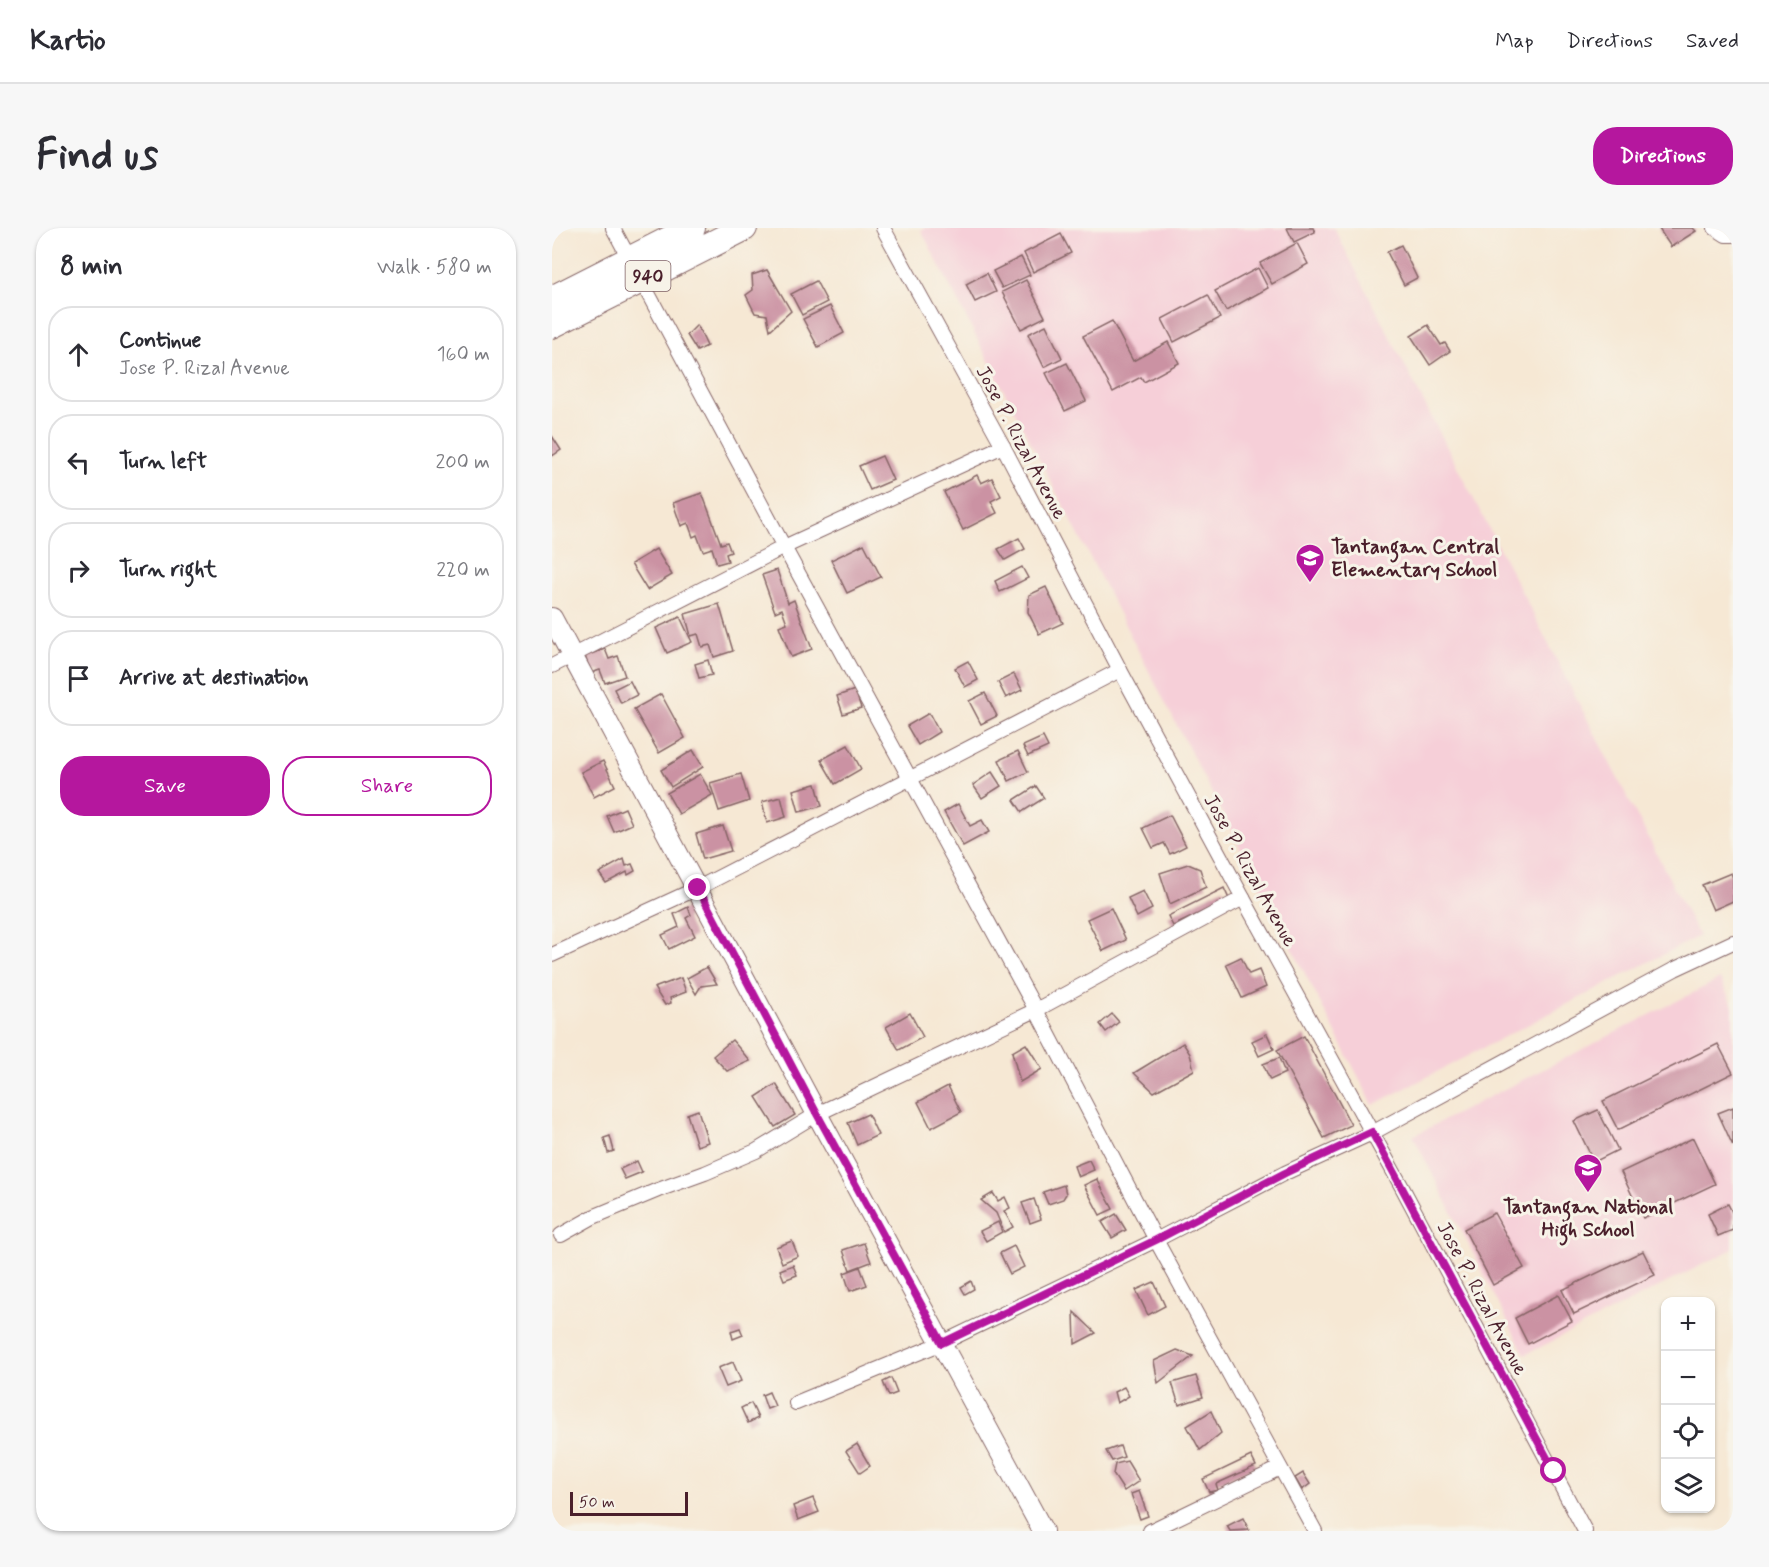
<!DOCTYPE html>
<meta charset="utf-8">
<style>
body{margin:0;font-family:Mynerve,sans-serif;background:#f7f7f7;color:#2b2b33}
.controls{position:absolute;right:18px;bottom:18px;display:grid;overflow:hidden;border-radius:12px;box-shadow:0 2px 4px #0004}
.controls button{width:54px;height:54px;display:grid;place-items:center;padding:0;border:0;border-bottom:2px solid #e1e1e2;background:#fff;color:#2b2b33;font:30px sans-serif}
.scale{position:absolute;left:18px;bottom:15px;width:118px;box-sizing:border-box;padding-left:6px;border:3px solid #4a1f2b;border-top:0;font-size:16px;line-height:21px;white-space:nowrap;color:#4a1f2b;-webkit-text-stroke:4px #f7f3e8;paint-order:stroke}
.stop{position:absolute;width:18px;height:18px;margin:-14px;border:4px solid #b5179e;border-radius:50%;background:#fff}
.stop.end{background:#b5179e;border-color:#fff;box-shadow:0 2px 6px #0008}
.list{margin:0;padding:0;list-style:none}
h2{display:flex;justify-content:space-between;align-items:center;height:78px;margin:0;padding:0 24px;font-size:26px}
h2 small{font-size:20px;font-weight:400;color:#7c7c81}
.list li{display:grid;grid-template-columns:39px 1fr auto;gap:18px;align-items:center;box-sizing:border-box;height:96px;margin:0 12px 12px;padding:0 12px;border:2px solid #e1e1e2;border-radius:24px}
.list b{display:block;font-size:22px;white-space:nowrap}
.list p{margin:0;font-size:20px;white-space:nowrap;color:#7c7c81}
.list em{font-size:20px;font-style:normal;color:#7c7c81}
.actions{display:flex;gap:12px;padding:18px 24px}
.actions a{flex:1;padding:14px 0;border:2px solid #b5179e;border-radius:24px;text-align:center;font-size:21px;color:#b5179e}
.actions .main{background:#b5179e;color:#fff}
.icon{flex:none;width:33px;height:33px;fill:none;stroke:currentColor;stroke-width:2;stroke-linecap:round;stroke-linejoin:round}
.map{position:relative;flex:none;width:1181px;height:1303px;overflow:hidden;border-radius:24px}
header{display:flex;align-items:center;gap:36px;box-sizing:border-box;height:84px;padding:0 30px;background:#fff;border-bottom:2px solid #e1e1e2}
header strong{font-size:28px}
nav{display:flex;gap:33px;margin-inline-start:auto;font-size:21px}
.intro{display:flex;align-items:center;justify-content:space-between;box-sizing:border-box;height:144px;padding:0 36px}
h1{margin:0;font-size:42px}
.button{padding:15px 27px;border-radius:24px;background:#b5179e;color:#fff;font-size:21px;font-weight:700}
main{display:flex;gap:36px;padding:0 36px}
aside{flex:1;background:#fff;border-radius:24px;box-shadow:0 2px 4px #0004}
.map>svg:first-child{display:block}
</style>
<header>
<strong>Kartio</strong>
<nav><a>Map</a><a>Directions</a><a>Saved</a></nav>
</header>
<div class="intro"><h1>Find us</h1><a class="button">Directions</a></div>
<main>
<aside>
<h2>8 min<small>Walk · 580 m</small></h2>
<ul class="list">
<li><svg class="icon" aria-label="ahead" viewBox="0 0 24 24"><path d="M12 20V5M6 11l6-6 6 6"/></svg><div><b>Continue</b><p>Jose P. Rizal Avenue</p></div><em>160 m</em></li>
<li><svg class="icon" aria-label="left" viewBox="0 0 24 24"><path d="M17 20v-9H6M10 6l-5 5 5 5"/></svg><div><b>Turn left</b></div><em>200 m</em></li>
<li><svg class="icon" aria-label="right" viewBox="0 0 24 24"><path d="M7 20v-9h11M14 6l5 5-5 5"/></svg><div><b>Turn right</b></div><em>220 m</em></li>
<li><svg class="icon" aria-label="arrive" viewBox="0 0 24 24"><path d="M6 21V4h12l-3 4 3 4H6"/></svg><div><b>Arrive at destination</b></div></li>
</ul>
<div class="actions"><a class="main">Save</a><a>Share</a></div>
</aside>
<div class="map">
<svg width="1181" height="1303" viewBox="0 0 1181 1303">
<rect width="100%" height="100%" fill="#f7f3e8"/>
<filter id="ink" filterUnits="userSpaceOnUse"><feTurbulence type="fractalNoise" baseFrequency=".0167" numOctaves="2"/><feDisplacementMap in="SourceGraphic" scale="12" xChannelSelector="R" yChannelSelector="G"/><feConvolveMatrix kernelMatrix="1 2 1 2 8 2 1 2 1" color-interpolation-filters="sRGB"/></filter>
<filter id="wash" filterUnits="userSpaceOnUse"><feTurbulence type="fractalNoise" baseFrequency=".008" numOctaves="4" result="noise"/><feDisplacementMap in="SourceGraphic" scale="24" xChannelSelector="R" yChannelSelector="G"/><feGaussianBlur stdDeviation="1.35" result="paint"/><feColorMatrix in="noise" values="0 0 0 0 0 0 0 0 0 0 0 0 0 0 0 0 0 1.4 0 .05"/><feComposite in="paint" operator="in"/></filter>
<g filter="url(#wash)">
<rect width="100%" height="100%" fill="#f6e8d4"/>
<g fill="#f6cfd8">
<path d="M 372,0 L 782,0 L 1147,708 L 821,877 L 369,2 Z"/>
<path d="M 1168,751 L 1181,778 L 1181,1021 L 973,1127 L 861,908 Z"/>
</g>
<g id="blocks">
<g fill="#cb92a3">
<path d="M 735,0 L 761,0 L 763,4 L 742,14 Z"/>
<path d="M 1109,0 L 1141,0 L 1144,3 L 1119,19 L 1107,1 Z"/>
<path d="M 509,6 L 519,25 L 481,44 L 472,25 Z"/>
<path d="M 745,15 L 756,36 L 720,56 L 708,35 Z"/>
<path d="M 849,17 L 865,50 L 852,57 L 835,24 Z"/>
<path d="M 469,29 L 478,47 L 450,60 L 441,43 Z"/>
<path d="M 706,40 L 716,60 L 674,83 L 663,63 Z"/>
<path d="M 215,42 L 239,83 L 218,102 L 215,87 L 203,85 L 194,67 L 201,62 L 200,47 Z"/>
<path d="M 435,45 L 444,64 L 423,74 L 414,56 Z"/>
<path d="M 474,52 L 493,89 L 469,101 L 450,64 Z"/>
<path d="M 264,53 L 275,74 L 250,87 L 239,66 Z"/>
<path d="M 656,67 L 668,90 L 622,114 L 610,91 Z"/>
<path d="M 278,78 L 292,105 L 266,119 L 251,91 Z"/>
<path d="M 560,93 L 581,133 L 616,114 L 627,135 L 592,154 L 589,149 L 561,164 L 531,108 Z"/>
<path d="M 145,97 L 155,118 L 145,123 L 135,107 Z"/>
<path d="M 494,97 L 510,130 L 492,139 L 476,106 Z"/>
<path d="M 876,97 L 889,117 L 893,115 L 898,123 L 878,137 L 859,108 Z"/>
<path d="M 515,135 L 534,173 L 513,183 L 494,145 Z"/>
<path d="M 0,208 L 9,222 L 0,228 Z"/>
<path d="M 330,228 L 341,252 L 318,262 L 307,238 Z"/>
<path d="M 425,247 L 429,255 L 440,250 L 449,268 L 439,273 L 445,285 L 411,302 L 392,264 Z"/>
<path d="M 150,265 L 169,316 L 175,314 L 179,324 L 174,326 L 176,333 L 165,336 L 160,320 L 151,323 L 145,307 L 141,309 L 136,295 L 129,298 L 121,275 Z"/>
<path d="M 467,310 L 473,321 L 453,332 L 446,321 Z"/>
<path d="M 312,316 L 329,349 L 295,365 L 279,332 Z"/>
<path d="M 104,321 L 120,347 L 95,362 L 79,336 Z"/>
<path d="M 470,339 L 476,350 L 448,364 L 443,353 Z"/>
<path d="M 225,342 L 236,375 L 242,372 L 260,421 L 239,429 L 227,398 L 235,395 L 230,381 L 223,384 L 210,347 Z"/>
<path d="M 494,359 L 511,395 L 487,406 L 476,384 L 477,367 Z"/>
<path d="M 167,376 L 181,423 L 162,429 L 158,417 L 150,419 L 146,406 L 139,408 L 133,386 Z"/>
<path d="M 128,389 L 140,414 L 115,425 L 104,400 Z"/>
<path d="M 53,421 L 57,431 L 66,428 L 73,448 L 53,455 L 48,442 L 39,445 L 33,428 Z"/>
<path d="M 156,432 L 160,447 L 147,450 L 143,436 Z"/>
<path d="M 416,433 L 426,452 L 413,459 L 403,440 Z"/>
<path d="M 462,446 L 470,462 L 454,470 L 446,454 Z"/>
<path d="M 78,453 L 85,467 L 69,475 L 62,461 Z"/>
<path d="M 303,462 L 309,480 L 291,486 L 285,468 Z"/>
<path d="M 433,465 L 445,488 L 429,496 L 417,473 Z"/>
<path d="M 109,466 L 133,510 L 107,525 L 82,481 Z"/>
<path d="M 377,485 L 387,504 L 366,517 L 355,498 Z"/>
<path d="M 491,509 L 496,519 L 476,528 L 471,518 Z"/>
<path d="M 296,517 L 309,541 L 283,556 L 269,532 Z"/>
<path d="M 141,522 L 151,539 L 119,559 L 109,542 Z"/>
<path d="M 466,523 L 476,544 L 457,553 L 447,532 Z"/>
<path d="M 51,533 L 63,558 L 42,569 L 29,544 Z"/>
<path d="M 440,544 L 449,558 L 430,570 L 421,557 Z"/>
<path d="M 148,546 L 160,567 L 127,586 L 115,565 Z"/>
<path d="M 189,546 L 197,573 L 167,583 L 158,555 Z"/>
<path d="M 264,556 L 270,578 L 247,584 L 241,562 Z"/>
<path d="M 484,558 L 492,570 L 470,584 L 462,572 Z"/>
<path d="M 229,569 L 234,589 L 215,595 L 210,574 Z"/>
<path d="M 406,576 L 418,598 L 430,592 L 437,604 L 411,618 L 392,584 Z"/>
<path d="M 73,580 L 80,596 L 62,604 L 55,588 Z"/>
<path d="M 618,587 L 634,618 L 618,626 L 612,615 L 601,620 L 591,600 Z"/>
<path d="M 171,598 L 179,623 L 151,631 L 144,606 Z"/>
<path d="M 72,631 L 74,638 L 80,636 L 83,643 L 76,647 L 75,644 L 54,655 L 47,645 Z"/>
<path d="M 636,636 L 648,641 L 654,659 L 618,676 L 608,645 Z"/>
<path d="M 1179,645 L 1181,650 L 1181,673 L 1161,682 L 1150,657 Z"/>
<path d="M 672,660 L 677,671 L 621,698 L 616,688 Z"/>
<path d="M 591,663 L 600,681 L 585,689 L 576,670 Z"/>
<path d="M 136,679 L 139,687 L 134,690 L 143,708 L 117,721 L 110,707 L 127,699 L 122,686 Z"/>
<path d="M 559,680 L 574,712 L 551,723 L 535,691 Z"/>
<path d="M 689,729 L 697,746 L 707,742 L 714,759 L 690,770 L 674,736 Z"/>
<path d="M 155,739 L 165,756 L 149,758 L 144,766 L 135,750 Z"/>
<path d="M 129,750 L 134,764 L 118,770 L 119,775 L 113,777 L 102,760 Z"/>
<path d="M 358,785 L 371,809 L 347,822 L 334,799 Z"/>
<path d="M 560,786 L 567,794 L 554,804 L 548,796 Z"/>
<path d="M 715,806 L 722,821 L 707,828 L 700,813 Z"/>
<path d="M 752,808 L 799,897 L 772,910 L 725,822 Z"/>
<path d="M 180,812 L 198,833 L 175,843 L 161,828 Z"/>
<path d="M 631,815 L 638,826 L 642,842 L 602,864 L 582,845 Z"/>
<path d="M 474,816 L 490,841 L 468,854 L 460,824 Z"/>
<path d="M 1166,816 L 1181,845 L 1066,902 L 1051,873 Z"/>
<path d="M 727,830 L 733,845 L 718,852 L 711,836 Z"/>
<path d="M 224,856 L 243,887 L 223,899 L 204,869 Z"/>
<path d="M 396,858 L 409,884 L 379,900 L 366,874 Z"/>
<path d="M 1181,879 L 1181,918 L 1166,885 Z"/>
<path d="M 146,882 L 156,914 L 145,918 L 135,886 Z"/>
<path d="M 1046,882 L 1066,922 L 1042,934 L 1022,893 Z"/>
<path d="M 316,886 L 326,907 L 305,917 L 296,895 Z"/>
<path d="M 58,908 L 62,923 L 56,925 L 52,910 Z"/>
<path d="M 1141,910 L 1163,956 L 1091,990 L 1069,944 Z"/>
<path d="M 537,932 L 542,942 L 526,949 L 522,938 Z"/>
<path d="M 85,933 L 90,944 L 73,951 L 68,941 Z"/>
<path d="M 545,951 L 561,981 L 548,987 L 532,957 Z"/>
<path d="M 512,957 L 514,966 L 511,971 L 496,976 L 491,964 Z"/>
<path d="M 441,965 L 446,973 L 453,969 L 458,980 L 452,983 L 461,999 L 452,1004 L 444,985 L 429,972 Z"/>
<path d="M 482,971 L 489,991 L 478,995 L 470,975 Z"/>
<path d="M 1176,976 L 1181,986 L 1181,1002 L 1166,1008 L 1156,986 Z"/>
<path d="M 942,985 L 972,1040 L 941,1057 L 912,1001 Z"/>
<path d="M 564,986 L 574,1002 L 560,1010 L 550,994 Z"/>
<path d="M 446,994 L 450,1004 L 434,1013 L 428,1003 Z"/>
<path d="M 240,1013 L 246,1028 L 230,1035 L 224,1019 Z"/>
<path d="M 312,1015 L 319,1034 L 298,1042 L 291,1022 Z"/>
<path d="M 462,1018 L 472,1039 L 458,1046 L 448,1025 Z"/>
<path d="M 1091,1023 L 1103,1047 L 1022,1086 L 1010,1062 Z"/>
<path d="M 241,1037 L 245,1047 L 232,1052 L 228,1042 Z"/>
<path d="M 308,1039 L 315,1057 L 298,1063 L 292,1045 Z"/>
<path d="M 419,1053 L 422,1061 L 413,1066 L 409,1059 Z"/>
<path d="M 602,1054 L 613,1078 L 596,1087 L 584,1062 Z"/>
<path d="M 1006,1067 L 1020,1093 L 976,1116 L 963,1090 Z"/>
<path d="M 522,1084 L 544,1105 L 523,1116 Z"/>
<path d="M 188,1100 L 191,1107 L 181,1111 L 179,1103 Z"/>
<path d="M 625,1122 L 641,1128 L 606,1155 L 602,1133 Z"/>
<path d="M 181,1134 L 189,1153 L 174,1159 L 166,1140 Z"/>
<path d="M 644,1148 L 651,1169 L 627,1177 L 620,1155 Z"/>
<path d="M 339,1150 L 345,1165 L 337,1168 L 331,1154 Z"/>
<path d="M 572,1159 L 577,1168 L 565,1175 L 562,1164 Z"/>
<path d="M 217,1164 L 223,1178 L 215,1181 L 210,1167 Z"/>
<path d="M 199,1175 L 206,1190 L 196,1195 L 189,1180 Z"/>
<path d="M 659,1183 L 669,1205 L 648,1222 L 635,1198 Z"/>
<path d="M 305,1216 L 318,1238 L 308,1245 L 294,1223 Z"/>
<path d="M 568,1218 L 572,1229 L 560,1233 L 554,1223 Z"/>
<path d="M 699,1228 L 704,1238 L 664,1256 L 666,1262 L 657,1264 L 651,1251 Z"/>
<path d="M 575,1233 L 587,1253 L 572,1263 L 561,1246 L 563,1236 Z"/>
<path d="M 751,1245 L 758,1256 L 750,1262 L 743,1250 Z"/>
<path d="M 587,1263 L 596,1288 L 588,1291 L 579,1266 Z"/>
<path d="M 261,1270 L 267,1284 L 246,1292 L 241,1278 Z"/>
<path d="M 691,1290 L 697,1302 L 678,1303 L 675,1298 Z"/>
</g>
</g>
</g>
<g filter="url(#ink)">
<use href="#blocks" fill-opacity="0" stroke="#866566" stroke-width="1.5"/>
<g fill="none" stroke-linecap="round" stroke-linejoin="round">
<g stroke="#866566" stroke-width="16">
<g id="street">
<path d="M 61,0 L 232,319 L 484,782 L 604,1012 L 763,1303"/>
<path d="M 331,0 L 451,218 L 568,442 L 691,670 L 851,961 L 1033,1303"/>
<path d="M 1163,0 L 1174,7 L 1181,7"/>
<path d="M 0,438 L 232,319 L 451,218"/>
<path d="M 0,727 L 146,660 L 568,442"/>
<path d="M 9,1007 L 41,989 L 106,962 L 153,945 L 204,923 L 265,886 L 484,782 L 691,670"/>
<path d="M 244,1175 L 390,1115 L 604,1012 L 733,945 L 820,905 L 1123,741 L 1181,714"/>
<path d="M 598,1303 L 728,1240"/>
</g>
</g>
<g stroke="#866566" stroke-width="22">
<path id="secondary" d="M 0,390 L 265,886 L 491,1303"/>
</g>
<g stroke="#866566" stroke-width="28">
<g id="highway">
<path d="M 0,71 L 140,0"/>
<path d="M 0,97 L 192,0"/>
</g>
</g>
<use href="#street" stroke="#fff" stroke-width="14"/>
<use href="#secondary" stroke="#fff" stroke-width="20"/>
<use href="#highway" stroke="#fff" stroke-width="26"/>
</g>
</g>
<g fill="none" stroke-linecap="round" stroke-linejoin="round" filter="url(#ink)">
<path stroke="#b5179e" stroke-width="8" d="M 146,660 L 265,886 L 390,1115 L 604,1012 L 733,945 L 820,904 L 1002,1243"/>
</g>
<defs>
<g id="school-pin" transform="scale(1.5)"><path d="M0 17L-7.5 6A9.5 9.5 0 1 1 7.5 6Z" fill="#b5179e" stroke="#f7f3e8"/><path d="M0-5L7-2L0 1L-7-2ZM-4 1L0 2.5L4 1V4Q0 6-4 4Z" fill="#fff"/></g>
</defs>
<g fill-rule="evenodd">
<use href="#school-pin" x="758" y="330"/>
<use href="#school-pin" x="1036" y="940"/>
</g>
<g text-anchor="middle" stroke-width="6" stroke-linejoin="round" paint-order="stroke">
<rect fill="#f7f3e8" stroke="#7e5f64" stroke-width="1.5" x="73.5" y="33" width="45" height="30" rx="4.5"/>
<g font-size="18" font-weight="bold" fill="#4a1f2b">
<text x="96" y="54">940</text>
</g>
<g font-size="20" fill="#4a1f2b" stroke="#f7f3e8">
<text transform="translate(470 214) rotate(62)" y="7">Jose P. Rizal Avenue</text>
<text transform="translate(699 642) rotate(61)" y="7">Jose P. Rizal Avenue</text>
<text transform="translate(931 1070) rotate(62)" y="7">Jose P. Rizal Avenue</text>
</g>
<g font-size="20" font-weight="bold" fill="#4a1f2b" stroke="#f7f3e8" text-anchor="start">
<text x="779" y="325">Tantangan Central<tspan x="779" dy="23">Elementary School</tspan></text>
<text x="1036" y="985" text-anchor="middle">Tantangan National<tspan x="1036" dy="23">High School</tspan></text>
</g>
</g>
</svg>
<div class="controls">
<button>+</button>
<button>−</button>
<button><svg class="icon" aria-label="locate" viewBox="0 0 24 24"><circle cx="12" cy="12" r="6"/><path d="M12 2v4M12 18v4M2 12h4M18 12h4"/></svg></button>
<button><svg class="icon" aria-label="layers" viewBox="0 0 24 24"><path d="M12 4l9 5-9 5-9-5zM3 14l9 5 9-5"/></svg></button>
</div>
<div class="scale">50 m</div>
<div class="stop" style="left:1002px;top:1243px"></div>
<div class="stop end" style="left:146px;top:660px"></div>
</div>
</main>
